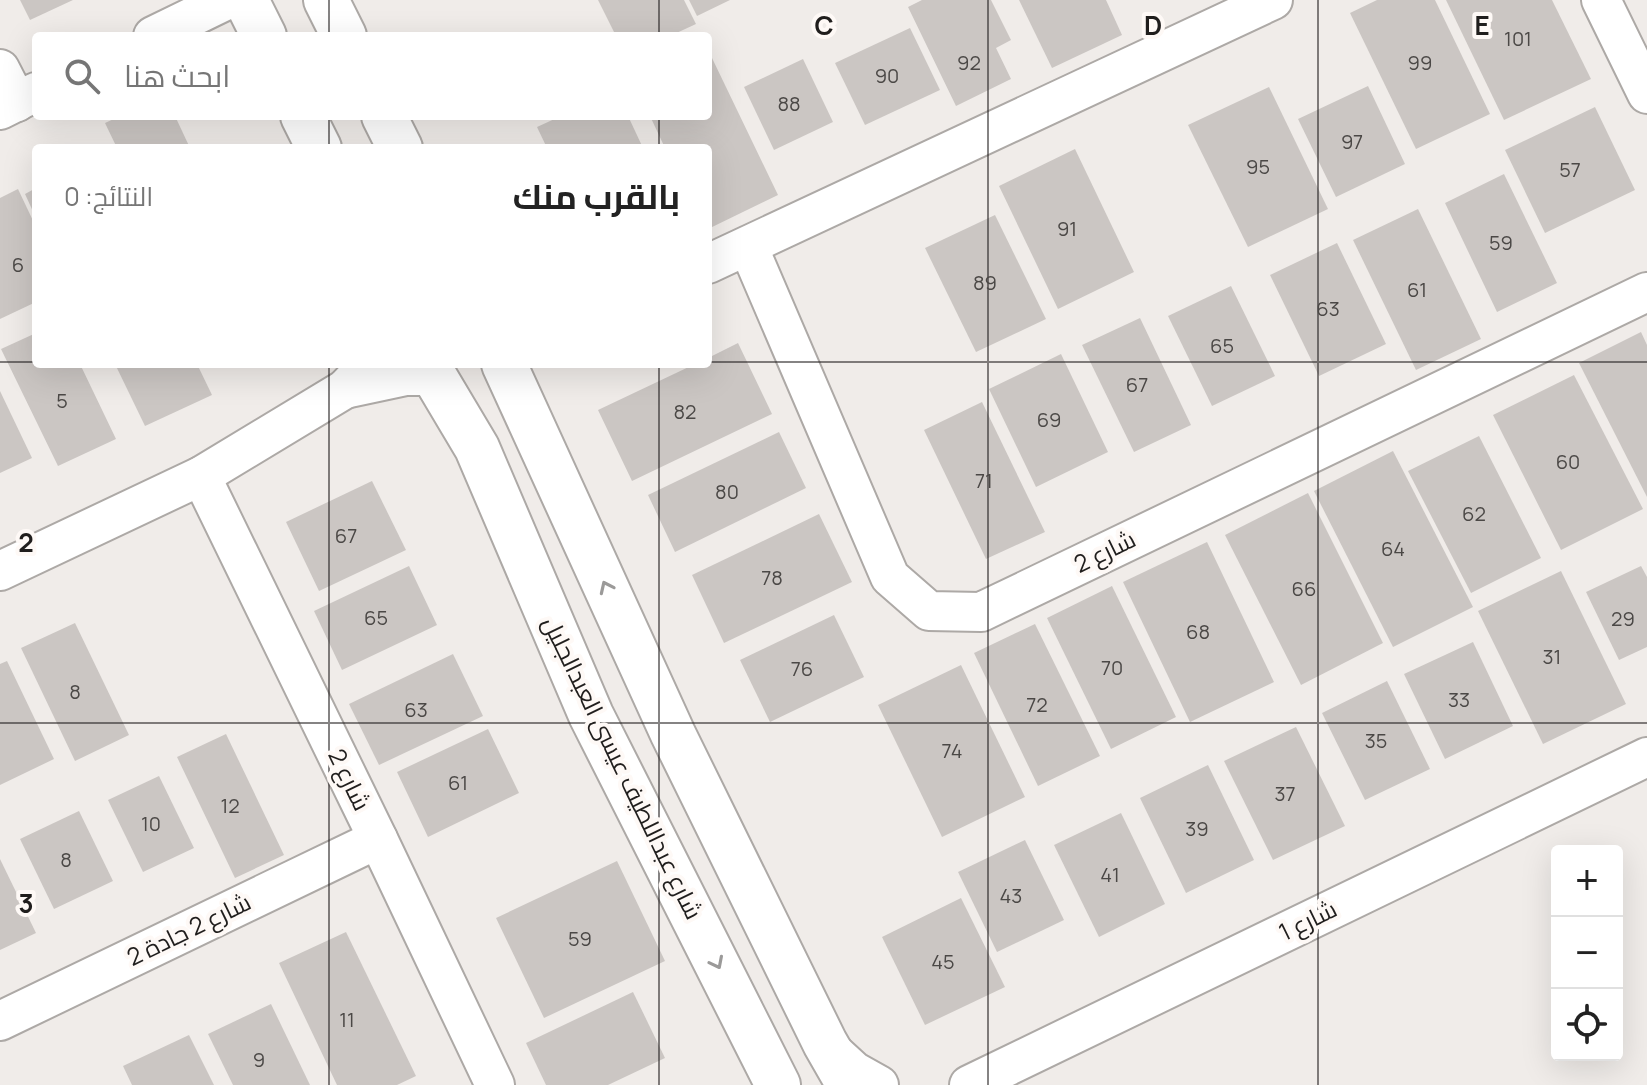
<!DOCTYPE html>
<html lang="ar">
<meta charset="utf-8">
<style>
body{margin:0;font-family:Manrope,Cairo,sans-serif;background:#f6f6f6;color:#222;direction:rtl}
.controls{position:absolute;right:24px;bottom:24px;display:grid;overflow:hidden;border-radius:8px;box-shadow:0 8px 32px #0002}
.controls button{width:72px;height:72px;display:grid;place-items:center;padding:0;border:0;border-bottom:2px solid #e0e0e0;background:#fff;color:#222;font:40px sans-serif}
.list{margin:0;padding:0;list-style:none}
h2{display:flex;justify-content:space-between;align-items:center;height:104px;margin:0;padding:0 32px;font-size:34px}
h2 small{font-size:26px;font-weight:400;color:#767676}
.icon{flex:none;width:44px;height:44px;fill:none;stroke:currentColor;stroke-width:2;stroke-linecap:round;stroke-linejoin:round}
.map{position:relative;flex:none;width:1647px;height:1085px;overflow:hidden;direction:ltr}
.search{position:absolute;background:#fff;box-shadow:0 8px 32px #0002;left:32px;top:32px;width:680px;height:88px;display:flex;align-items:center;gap:20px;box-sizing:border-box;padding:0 28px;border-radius:8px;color:#767676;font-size:30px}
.panel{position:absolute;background:#fff;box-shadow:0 8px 32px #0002;left:32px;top:144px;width:680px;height:224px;border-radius:8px;direction:rtl}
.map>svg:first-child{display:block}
</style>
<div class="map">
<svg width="1647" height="1085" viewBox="0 0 1647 1085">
<rect width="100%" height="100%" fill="#f0ece9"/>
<g fill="#cbc6c3">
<path d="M 20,0 L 73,0 L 30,20 Z"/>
<path d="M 598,0 L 684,0 L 696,24 L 670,36 L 616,36 Z"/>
<path d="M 689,0 L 730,0 L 697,16 Z"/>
<path d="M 922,0 L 991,0 L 1011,40 L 996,48 L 1011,79 L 956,106 L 908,7 Z"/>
<path d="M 1019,0 L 1106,0 L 1122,35 L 1052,68 Z"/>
<path d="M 1377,0 L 1435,0 L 1490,114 L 1416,149 L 1350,13 Z"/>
<path d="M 1446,0 L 1552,0 L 1591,79 L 1504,120 Z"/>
<path d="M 910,28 L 940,90 L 865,125 L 835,63 Z"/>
<path d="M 712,58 L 778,195 L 708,229 L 708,148 L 665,148 L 650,116 L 708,116 L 708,60 Z"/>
<path d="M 803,59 L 833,122 L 774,150 L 744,87 Z"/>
<path d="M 1368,86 L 1405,164 L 1336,197 L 1298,119 Z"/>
<path d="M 1269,87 L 1328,209 L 1248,247 L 1188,125 Z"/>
<path d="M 1595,107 L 1635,190 L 1545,233 L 1505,150 Z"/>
<path d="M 120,116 L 175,116 L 190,148 L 117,148 L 105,123 Z"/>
<path d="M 561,116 L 628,116 L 643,148 L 547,148 L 537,127 Z"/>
<path d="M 1075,149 L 1134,272 L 1058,309 L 999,186 Z"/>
<path d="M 1504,174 L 1557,283 L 1497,312 L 1445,203 Z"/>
<path d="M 36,188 L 36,218 L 25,194 Z"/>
<path d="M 18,189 L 36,227 L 36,302 L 0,319 L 0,198 Z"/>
<path d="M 1418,209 L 1481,339 L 1416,370 L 1353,240 Z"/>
<path d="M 995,215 L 1046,319 L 976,352 L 925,248 Z"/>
<path d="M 1337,243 L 1386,344 L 1319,376 L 1270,275 Z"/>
<path d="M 1231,286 L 1275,376 L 1212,406 L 1168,316 Z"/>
<path d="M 1140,318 L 1191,425 L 1134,452 L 1082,345 Z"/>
<path d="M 1641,332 L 1647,345 L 1647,497 L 1579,363 Z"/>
<path d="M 36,333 L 36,364 L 80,364 L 116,439 L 58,466 L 1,349 Z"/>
<path d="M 738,343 L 772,414 L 632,481 L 598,410 L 695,364 L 708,364 L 708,358 Z"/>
<path d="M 1061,354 L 1108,452 L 1036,487 L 989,389 Z"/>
<path d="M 115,364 L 197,364 L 212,395 L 145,426 Z"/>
<path d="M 1574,375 L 1643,509 L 1561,550 L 1493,415 Z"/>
<path d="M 0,391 L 32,458 L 0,473 Z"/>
<path d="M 982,402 L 1045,532 L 986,559 L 924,430 Z"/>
<path d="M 779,432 L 806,488 L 675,552 L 648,495 Z"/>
<path d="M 1479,436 L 1541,558 L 1471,593 L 1408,471 Z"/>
<path d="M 1393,451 L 1473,607 L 1393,647 L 1314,491 Z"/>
<path d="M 372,481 L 406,550 L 319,591 L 286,522 Z"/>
<path d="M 1308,493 L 1383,643 L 1301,685 L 1225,535 Z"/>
<path d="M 819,514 L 852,582 L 724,643 L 692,575 Z"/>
<path d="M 1207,542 L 1274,682 L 1190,722 L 1123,582 Z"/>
<path d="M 409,566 L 437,625 L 342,670 L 314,611 Z"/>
<path d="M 1641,566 L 1647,577 L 1647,647 L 1619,660 L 1586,592 Z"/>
<path d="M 1561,571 L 1626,704 L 1543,744 L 1478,611 Z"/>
<path d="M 1112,586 L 1176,717 L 1111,749 L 1047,618 Z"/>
<path d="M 834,615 L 864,677 L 770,722 L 740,660 Z"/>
<path d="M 75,623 L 129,735 L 75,761 L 21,648 Z"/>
<path d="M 1035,624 L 1100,756 L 1038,786 L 974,653 Z"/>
<path d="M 1473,642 L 1513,726 L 1445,759 L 1404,674 Z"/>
<path d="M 453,654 L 483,716 L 379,765 L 349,704 Z"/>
<path d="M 7,661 L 54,759 L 0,785 L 0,664 Z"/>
<path d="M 961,665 L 1025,797 L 942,837 L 878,705 Z"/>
<path d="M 1387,681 L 1430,769 L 1365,800 L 1322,713 Z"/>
<path d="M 1296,727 L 1345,826 L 1273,860 L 1224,761 Z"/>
<path d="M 488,729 L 519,793 L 428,837 L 397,772 Z"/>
<path d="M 226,734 L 284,855 L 235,878 L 177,757 Z"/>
<path d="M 1208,765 L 1254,860 L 1186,893 L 1140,798 Z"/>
<path d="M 159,776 L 194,848 L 143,872 L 108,800 Z"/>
<path d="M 79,811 L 113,881 L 54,909 L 20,839 Z"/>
<path d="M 1121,813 L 1165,904 L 1099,937 L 1054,845 Z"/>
<path d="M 1025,840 L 1064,920 L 997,952 L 958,872 Z"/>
<path d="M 0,859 L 36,933 L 0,950 Z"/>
<path d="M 617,861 L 665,961 L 544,1018 L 496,918 Z"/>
<path d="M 961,898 L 1005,987 L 925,1025 L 882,937 Z"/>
<path d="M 346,932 L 416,1076 L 397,1085 L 337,1085 L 279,963 Z"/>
<path d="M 633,992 L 665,1058 L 608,1085 L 546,1085 L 526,1043 Z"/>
<path d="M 271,1004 L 310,1085 L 233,1085 L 208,1034 Z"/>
<path d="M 189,1035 L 214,1085 L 132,1085 L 123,1066 Z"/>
</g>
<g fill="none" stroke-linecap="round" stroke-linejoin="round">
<g stroke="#ada9a6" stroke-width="42">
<g id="minor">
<path d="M 1601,0 L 1647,94"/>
<path d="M 153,36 L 227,0"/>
<path d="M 0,69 L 17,102"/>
<path d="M 0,110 L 36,92"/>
<path d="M 748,246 L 890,577 L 929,611 L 981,612 L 1647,292"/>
<path d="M 708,264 L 1273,0"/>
<path d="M 345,389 L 406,376 L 434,376"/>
<path d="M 201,476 L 378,839 L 495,1085"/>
<path d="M 0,571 L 201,476 L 345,389 L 369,364"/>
<path d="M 0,1021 L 378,839"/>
<path d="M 830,1049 L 854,1071 L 879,1085"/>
<path d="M 969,1085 L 1647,757"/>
</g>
</g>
<g stroke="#ada9a6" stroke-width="48">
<g id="tertiary">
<path d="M 246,0 L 264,36"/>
<path d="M 326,0 L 344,36"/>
<path d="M 303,116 L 319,148"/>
<path d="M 384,116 L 400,148"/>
<path d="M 427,364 L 477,448 L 591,715 L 778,1085"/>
<path d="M 504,364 L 673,734 L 825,1043 L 849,1085"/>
</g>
</g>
<use href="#minor" stroke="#fff" stroke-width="38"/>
<use href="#tertiary" stroke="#fff" stroke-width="44"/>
</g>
<defs><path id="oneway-chevron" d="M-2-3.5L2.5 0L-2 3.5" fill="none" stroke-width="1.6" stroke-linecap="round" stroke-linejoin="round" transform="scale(2)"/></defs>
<g stroke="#9b9a99">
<use href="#oneway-chevron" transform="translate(606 587) rotate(-115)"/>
<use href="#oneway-chevron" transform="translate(717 963) rotate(63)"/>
</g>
<path fill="none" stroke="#201e1d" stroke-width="2" stroke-opacity="0.55" d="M 329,0 L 329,36M 659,0 L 659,36M 988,0 L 988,1085M 1318,0 L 1318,1085M 329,116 L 329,148M 659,116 L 659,148M 0,362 L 36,362M 708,362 L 1647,362M 329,364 L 329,1085M 659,364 L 659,1085M 0,723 L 1647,723"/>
<g text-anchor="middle" stroke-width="8" stroke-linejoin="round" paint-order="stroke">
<g font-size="20" fill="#4b4846">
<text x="1518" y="46">101</text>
<text x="969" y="70">92</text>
<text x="1420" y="70">99</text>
<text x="887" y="83">90</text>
<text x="789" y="111">88</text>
<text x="1352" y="149">97</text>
<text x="1258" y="174">95</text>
<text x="1570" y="177">57</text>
<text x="1067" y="236">91</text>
<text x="1501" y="250">59</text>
<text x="18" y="272">6</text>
<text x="985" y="290">89</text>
<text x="1417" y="297">61</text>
<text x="1328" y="316">63</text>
<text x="1222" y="353">65</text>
<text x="1137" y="392">67</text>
<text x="62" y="408">5</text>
<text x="685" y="419">82</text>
<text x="1049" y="427">69</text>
<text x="1568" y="469">60</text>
<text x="984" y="488">71</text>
<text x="727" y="499">80</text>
<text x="1474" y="521">62</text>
<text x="346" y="543">67</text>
<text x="1393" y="556">64</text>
<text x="772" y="585">78</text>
<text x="1304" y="596">66</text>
<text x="376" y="625">65</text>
<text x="1623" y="626">29</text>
<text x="1198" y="639">68</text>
<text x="1552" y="664">31</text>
<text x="1112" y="675">70</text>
<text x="802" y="676">76</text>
<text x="75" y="699">8</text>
<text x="1459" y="707">33</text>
<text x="1037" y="712">72</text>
<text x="416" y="717">63</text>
<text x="1376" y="748">35</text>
<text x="952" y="758">74</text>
<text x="458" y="790">61</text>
<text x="1285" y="801">37</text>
<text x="230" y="813">12</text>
<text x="151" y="831">10</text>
<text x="1197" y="836">39</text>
<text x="66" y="867">8</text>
<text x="1110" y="882">41</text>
<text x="1011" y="903">43</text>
<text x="580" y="946">59</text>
<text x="943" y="969">45</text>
<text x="347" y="1027">11</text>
<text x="259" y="1067">9</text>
</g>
<g font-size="24" fill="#201e1d" stroke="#fef9f6">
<text transform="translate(1105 552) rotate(-26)" y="8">شارع 2</text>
<text transform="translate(622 768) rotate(64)" y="8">شارع عبداللطيف عيسى العبدالجليل</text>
<text transform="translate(349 780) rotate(64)" y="8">شارع 2</text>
<text transform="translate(1308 921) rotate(-26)" y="8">شارع 1</text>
<text transform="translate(189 930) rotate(-26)" y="8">شارع 2 جادة 2</text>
</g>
</g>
<g font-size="26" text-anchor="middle" font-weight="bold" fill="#201e1d" stroke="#fef9f6" stroke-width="8" stroke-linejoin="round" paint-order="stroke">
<text x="824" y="35">C</text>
<text x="1153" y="35">D</text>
<text x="1482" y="35">E</text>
<text x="26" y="552">2</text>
<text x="26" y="913">3</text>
</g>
</svg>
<div class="controls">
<button>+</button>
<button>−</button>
<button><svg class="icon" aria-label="locate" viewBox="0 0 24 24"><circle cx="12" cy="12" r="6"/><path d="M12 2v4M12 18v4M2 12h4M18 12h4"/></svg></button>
</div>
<div class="search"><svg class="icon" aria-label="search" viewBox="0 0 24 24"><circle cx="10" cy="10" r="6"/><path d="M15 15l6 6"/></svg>ابحث هنا</div>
<section class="panel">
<h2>بالقرب منك<small>النتائج: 0</small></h2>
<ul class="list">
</ul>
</section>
</div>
